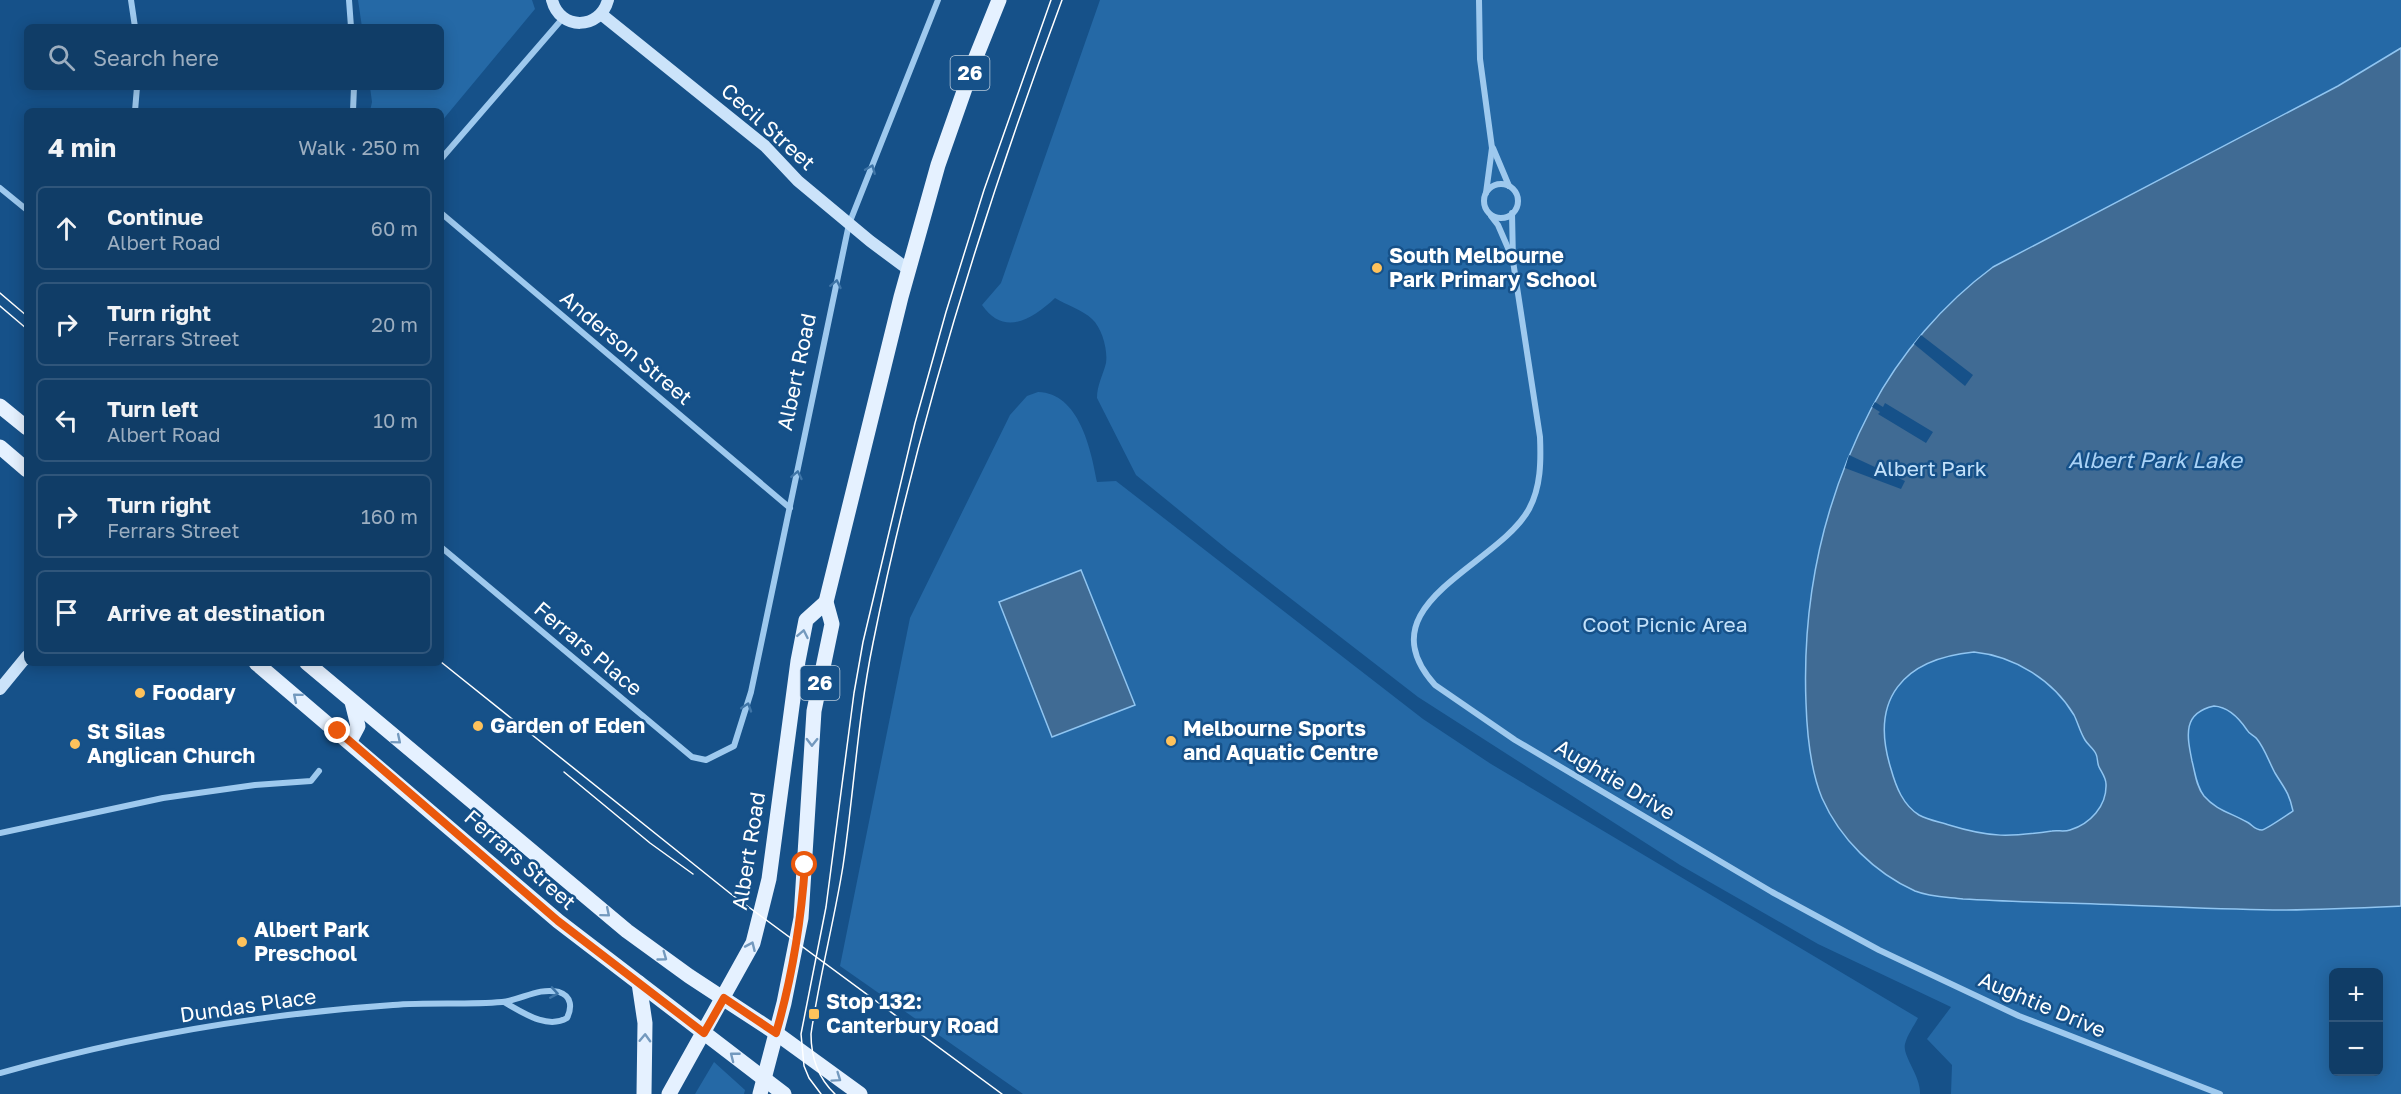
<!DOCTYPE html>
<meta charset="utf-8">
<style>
body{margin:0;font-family:"Golos Text",sans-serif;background:#1e4870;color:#f1f3f6}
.controls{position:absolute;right:18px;bottom:18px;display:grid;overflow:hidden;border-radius:9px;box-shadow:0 3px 15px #0003}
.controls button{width:54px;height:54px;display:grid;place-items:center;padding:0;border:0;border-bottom:2px solid #30567b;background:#103d67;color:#f1f3f6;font:30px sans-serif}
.stop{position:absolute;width:18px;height:18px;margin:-14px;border:4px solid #ea580c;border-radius:50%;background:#fff}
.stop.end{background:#ea580c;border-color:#fff;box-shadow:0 2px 6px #0008}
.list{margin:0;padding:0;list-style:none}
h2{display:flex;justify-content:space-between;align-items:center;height:78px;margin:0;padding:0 24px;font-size:26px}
h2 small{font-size:20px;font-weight:400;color:#9caec0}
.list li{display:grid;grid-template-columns:39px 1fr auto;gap:18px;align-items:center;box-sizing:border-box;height:84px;margin:0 12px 12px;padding:0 12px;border:2px solid #30567b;border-radius:9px}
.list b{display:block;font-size:22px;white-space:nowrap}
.list p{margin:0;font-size:20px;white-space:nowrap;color:#9caec0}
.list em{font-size:20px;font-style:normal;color:#9caec0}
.icon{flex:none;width:33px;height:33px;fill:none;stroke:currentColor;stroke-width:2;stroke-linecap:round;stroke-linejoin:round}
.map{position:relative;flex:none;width:2401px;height:1094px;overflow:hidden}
.search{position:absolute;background:#103d67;box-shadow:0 3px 15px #0003;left:24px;top:24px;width:420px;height:66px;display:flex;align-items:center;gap:15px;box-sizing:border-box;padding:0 21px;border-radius:9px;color:#9caec0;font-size:22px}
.panel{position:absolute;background:#103d67;box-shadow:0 3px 15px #0003;left:24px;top:108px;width:420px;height:558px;border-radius:9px}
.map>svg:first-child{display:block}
</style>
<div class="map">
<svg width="2401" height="1094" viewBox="0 0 2401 1094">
<rect width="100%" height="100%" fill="#165189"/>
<g fill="#2569a6" fill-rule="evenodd">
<path d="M 358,0 L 532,0 L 535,9 L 441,122 L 441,111 L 370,111 L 372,102 L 370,87 L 441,87 L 441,27 L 362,27 Z"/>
<path d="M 1100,0 L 2401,0 L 2401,1094 L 1951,1094 L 1952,1065 L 1927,1039 L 1951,1007 L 1818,944 L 1680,865 L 1418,697 L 1228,550 L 1136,475 L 1097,398 C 1097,385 1103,375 1106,363 C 1108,350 1102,328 1092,319 C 1083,310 1066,305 1055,298 C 1033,319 1004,337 982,305 L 1001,283 ZM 2334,972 L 2378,972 L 2378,1072 L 2334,1072 Z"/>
<path d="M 1038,392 C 1079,393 1091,449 1097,482 L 1116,481 L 1423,719 L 1491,764 L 1918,1018 C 1914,1026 1907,1035 1905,1044 C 1902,1056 1921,1076 1920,1094 L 1023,1094 L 840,966 L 910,618 L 1010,415 L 1027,396 Z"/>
<path d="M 714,1062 L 745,1090 L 744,1094 L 695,1094 Z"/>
</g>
<g fill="#406b94" stroke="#90c5f1" stroke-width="1.5" fill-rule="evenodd">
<path d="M 2401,48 L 2401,906 C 2358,908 2316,910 2273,910 C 2204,909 2135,905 2066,903 C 2032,902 1997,901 1963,899 C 1947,897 1930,897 1915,891 C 1875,873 1840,839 1822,798 C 1810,769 1807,734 1806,703 C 1802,600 1823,501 1871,409 C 1900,354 1943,304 1993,267 L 2338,86 ZM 1974,652 C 2014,656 2053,680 2074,715 C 2078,723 2080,732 2085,740 C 2088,745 2094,749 2096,754 C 2098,758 2097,763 2099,767 C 2102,773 2106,778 2106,784 C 2107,806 2090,824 2070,830 C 2064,832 2058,830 2052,831 C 2010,837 1991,838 1949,825 C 1940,822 1928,820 1919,815 C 1903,805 1896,787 1891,769 C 1869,699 1903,659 1974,652 ZM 2214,706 C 2229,707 2239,718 2247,730 C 2249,734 2254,735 2257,739 C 2265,749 2269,762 2275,773 C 2284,788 2289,792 2293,811 C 2290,813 2265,830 2262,830 C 2254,830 2253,825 2247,822 C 2231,813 2216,810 2204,796 C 2196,786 2195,772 2192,761 C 2187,736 2182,713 2214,706 Z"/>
<path d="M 1081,570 L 1135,705 L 1052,737 L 999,602 Z"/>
</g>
<g fill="#165189">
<path d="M 1921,335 L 1973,375 L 1965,386 L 1914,344 Z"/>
<path d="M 1875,402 L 1883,407 L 1885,403 L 1933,432 L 1926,443 L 1878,414 L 1880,412 L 1872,407 Z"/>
<path d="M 1849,455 L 1905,481 L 1901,489 L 1845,468 Z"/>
</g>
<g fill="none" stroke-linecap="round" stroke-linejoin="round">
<g stroke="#9ec9ee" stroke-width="6">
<path d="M 131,0 L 135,27"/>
<path d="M 349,0 L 351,27"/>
<path d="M 1479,0 L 1480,59 L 1492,148 L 1486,193"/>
<path d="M 135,111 L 137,87"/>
<path d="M 353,111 L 354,87"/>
<path d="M 1493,148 L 1509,186"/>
<path d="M 441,159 L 563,18"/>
<circle cx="1501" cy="201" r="17"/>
<path d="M 0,188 L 27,210"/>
<path d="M 441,213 L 790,508"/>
<path d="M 1512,213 L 1513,261 L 1540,437 C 1541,461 1541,487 1529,509 C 1498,566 1362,604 1435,685 L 1515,740 L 1772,892 L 1879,950 L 2019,1016 L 2220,1094"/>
<path d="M 1491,216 L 1498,225 L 1511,255"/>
<path d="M 441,547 L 692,757 L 706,760 L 734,746 L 751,692 L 849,224 L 938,0"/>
<path d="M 0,833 L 163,798 L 255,785 L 311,781 L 319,771"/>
<path d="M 0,1073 C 127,1037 261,1014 393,1005 C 429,1002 466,1005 502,1002 C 522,1000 538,987 559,992 C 572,996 572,1008 567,1018 C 547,1030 522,1012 504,1002"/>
</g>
<g stroke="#cbe3fa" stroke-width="12">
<path d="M 552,0 C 560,31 600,30 608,0"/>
<path d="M 601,14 L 765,146 L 798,181 L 870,241 L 909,270"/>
<path d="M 0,689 L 27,656"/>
</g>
<g stroke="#e5f1ff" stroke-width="15">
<path d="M 0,406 L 27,428"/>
<path d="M 0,447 L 27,470"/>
<path d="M 256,663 L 558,921 L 784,1094"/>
<path d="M 307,663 L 627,931 L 689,976 L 776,1033 L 860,1094"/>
<path d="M 350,741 L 358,726 L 352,702"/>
<path d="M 639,983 L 645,1023 L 644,1094"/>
<path d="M 669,1094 L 753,943 L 769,879 L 798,661 L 806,620 L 826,602"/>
<path d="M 760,1094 L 784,1003 L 801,918 L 814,711 L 832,624 L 826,602 L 901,297 L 938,165 L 976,57 L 999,0"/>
</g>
<g stroke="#fff" stroke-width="1.5">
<path d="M 0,293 L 27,316"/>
<path d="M 0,306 L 27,329"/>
<path d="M 441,662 L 731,894 L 1002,1094"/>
<path d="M 564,772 L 650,843 L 693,874"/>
<path d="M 821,1094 L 809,1078 L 804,1066 L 801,1034 L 826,907 L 854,693 L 863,642 L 915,423 L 946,312 L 984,190 L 1051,0"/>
<path d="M 835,1094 C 818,1078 811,1058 811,1034 C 819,978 834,922 843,866 C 854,791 858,716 873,643 C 917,424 984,209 1062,0"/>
</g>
</g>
<defs><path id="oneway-chevron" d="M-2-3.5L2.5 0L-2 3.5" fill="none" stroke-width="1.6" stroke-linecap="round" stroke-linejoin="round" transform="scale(1.5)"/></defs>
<g stroke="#3f75a7">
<use href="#oneway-chevron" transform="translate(871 169) rotate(-68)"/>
<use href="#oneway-chevron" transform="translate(836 284) rotate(-78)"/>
<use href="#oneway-chevron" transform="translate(797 475) rotate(-78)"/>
<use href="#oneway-chevron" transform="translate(747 707) rotate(-72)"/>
<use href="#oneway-chevron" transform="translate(554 993) rotate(9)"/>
</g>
<g stroke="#7399be">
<use href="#oneway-chevron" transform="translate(803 634) rotate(-79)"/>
<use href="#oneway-chevron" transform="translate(297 697) rotate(-140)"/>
<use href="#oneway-chevron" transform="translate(397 740) rotate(40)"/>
<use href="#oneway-chevron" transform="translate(812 742) rotate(91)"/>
<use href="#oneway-chevron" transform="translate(606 913) rotate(40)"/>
<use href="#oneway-chevron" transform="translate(751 946) rotate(-66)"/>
<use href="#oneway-chevron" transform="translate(663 957) rotate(36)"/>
<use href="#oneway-chevron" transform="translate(645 1038) rotate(-88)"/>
<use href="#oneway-chevron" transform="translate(734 1056) rotate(-142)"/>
<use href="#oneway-chevron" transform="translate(837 1078) rotate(35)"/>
</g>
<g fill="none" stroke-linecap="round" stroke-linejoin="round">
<path stroke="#ea580c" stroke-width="8" d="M 338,731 L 558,921 L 704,1033 L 724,998 L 776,1033 C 792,978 801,922 805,865"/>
</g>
<g fill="#ffc25b" stroke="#165189" stroke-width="2">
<circle cx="1377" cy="268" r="6"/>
<circle cx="140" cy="693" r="6"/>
<circle cx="478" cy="726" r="6"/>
<circle cx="1171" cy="741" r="6"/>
<circle cx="75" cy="744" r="6"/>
<circle cx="242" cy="942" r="6"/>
<rect x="808" y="1008" width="12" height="12" rx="3"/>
</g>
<g text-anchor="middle" stroke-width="5" stroke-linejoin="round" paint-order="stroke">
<g fill="#165189" stroke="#b9cbdc" stroke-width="1.5">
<rect x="950.5" y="56" width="39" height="34" rx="4.5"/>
<rect x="800.5" y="666" width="39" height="34" rx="4.5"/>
</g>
<g font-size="20" font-weight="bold" fill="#fff">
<text x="970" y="80">26</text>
<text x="820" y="690">26</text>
</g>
<g font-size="21" fill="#fff" stroke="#165189">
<text transform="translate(768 127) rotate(42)" y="7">Cecil Street</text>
<text transform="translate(626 348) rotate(40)" y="7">Anderson Street</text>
<text transform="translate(797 372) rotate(-78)" y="7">Albert Road</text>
<text transform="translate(588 649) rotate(40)" y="7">Ferrars Place</text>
<text transform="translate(1615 780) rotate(31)" y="7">Aughtie Drive</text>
<text transform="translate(749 851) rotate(-81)" y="7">Albert Road</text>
<text transform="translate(520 860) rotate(41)" y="7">Ferrars Street</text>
<text transform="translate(2042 1005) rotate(23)" y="7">Aughtie Drive</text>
<text transform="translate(248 1006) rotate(-8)" y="7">Dundas Place</text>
</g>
<g font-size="21" font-weight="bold" fill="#fff" stroke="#165189" text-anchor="start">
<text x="1389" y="263">South Melbourne<tspan x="1389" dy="24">Park Primary School</tspan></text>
<text x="152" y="700">Foodary</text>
<text x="490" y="733">Garden of Eden</text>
<text x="1183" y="736">Melbourne Sports<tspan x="1183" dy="24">and Aquatic Centre</tspan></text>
<text x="87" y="739">St Silas<tspan x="87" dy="24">Anglican Church</tspan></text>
<text x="254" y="937">Albert Park<tspan x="254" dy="24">Preschool</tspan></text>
<text x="826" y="1009">Stop 132:<tspan x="826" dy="24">Canterbury Road</tspan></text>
</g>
<g font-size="21" fill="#c3e1fa" stroke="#165189">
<text x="1930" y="476">Albert Park</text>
<text x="1665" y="632">Coot Picnic Area</text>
</g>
<g font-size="22" font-style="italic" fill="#a9d2f6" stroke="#165189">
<text x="2155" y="468">Albert Park Lake</text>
</g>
</g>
</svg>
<div class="controls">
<button>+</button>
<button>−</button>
</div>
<div class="stop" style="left:805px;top:865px"></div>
<div class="stop end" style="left:338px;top:731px"></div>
<div class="search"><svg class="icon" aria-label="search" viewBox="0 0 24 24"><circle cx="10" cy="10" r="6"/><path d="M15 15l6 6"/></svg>Search here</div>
<section class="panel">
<h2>4 min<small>Walk · 250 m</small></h2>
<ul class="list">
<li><svg class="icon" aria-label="ahead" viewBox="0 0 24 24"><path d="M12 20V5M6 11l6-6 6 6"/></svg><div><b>Continue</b><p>Albert Road</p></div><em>60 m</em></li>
<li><svg class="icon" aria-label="right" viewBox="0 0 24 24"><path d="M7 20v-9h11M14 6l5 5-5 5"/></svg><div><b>Turn right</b><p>Ferrars Street</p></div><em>20 m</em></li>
<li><svg class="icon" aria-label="left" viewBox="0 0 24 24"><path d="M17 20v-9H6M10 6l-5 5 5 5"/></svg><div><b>Turn left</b><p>Albert Road</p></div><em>10 m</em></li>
<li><svg class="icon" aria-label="right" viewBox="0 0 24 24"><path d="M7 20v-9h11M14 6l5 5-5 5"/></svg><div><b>Turn right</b><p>Ferrars Street</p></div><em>160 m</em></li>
<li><svg class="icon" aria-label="arrive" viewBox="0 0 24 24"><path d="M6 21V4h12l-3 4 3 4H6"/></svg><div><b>Arrive at destination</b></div></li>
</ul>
</section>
</div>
